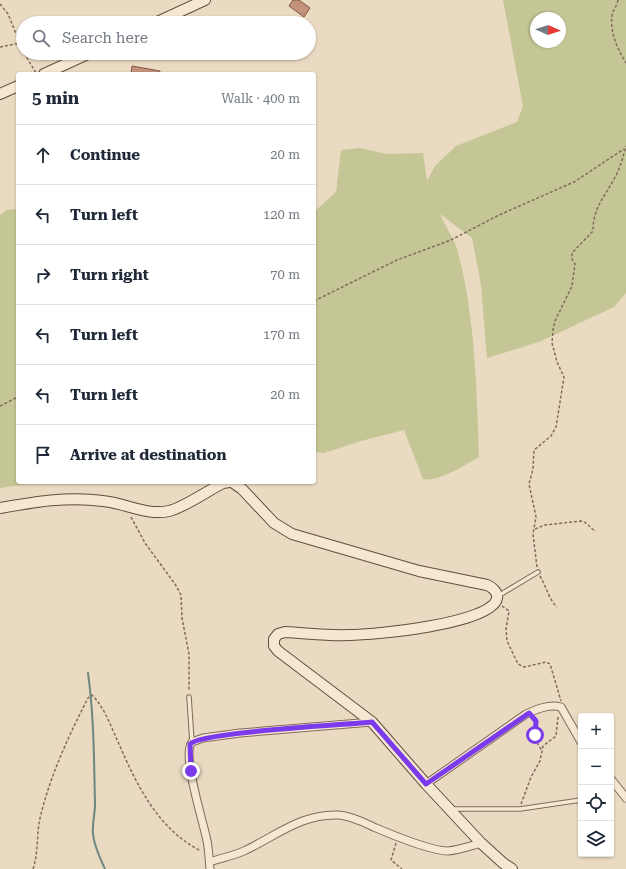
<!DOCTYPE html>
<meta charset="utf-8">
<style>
body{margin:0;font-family:"Roboto Serif",serif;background:#f6f6f7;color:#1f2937}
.controls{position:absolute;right:12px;bottom:12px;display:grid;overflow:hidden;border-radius:4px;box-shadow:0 1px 3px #0004}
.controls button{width:36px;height:36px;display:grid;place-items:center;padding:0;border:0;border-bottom:1px solid #e0e1e3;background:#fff;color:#1f2937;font:20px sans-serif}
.compass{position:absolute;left:530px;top:12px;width:36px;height:36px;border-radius:50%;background:#fff;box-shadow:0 1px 3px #0004;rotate:93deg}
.stop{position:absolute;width:12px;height:12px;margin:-9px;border:3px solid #7c3aed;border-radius:50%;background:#fff}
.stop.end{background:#7c3aed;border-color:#fff;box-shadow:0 1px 4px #0008}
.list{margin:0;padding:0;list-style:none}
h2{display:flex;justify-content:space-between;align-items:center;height:52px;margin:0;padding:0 16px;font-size:17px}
h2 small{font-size:13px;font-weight:400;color:#747a83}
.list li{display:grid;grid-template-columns:26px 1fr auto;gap:12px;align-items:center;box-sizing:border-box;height:60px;padding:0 16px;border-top:1px solid #e0e1e3}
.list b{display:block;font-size:15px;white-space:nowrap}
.list em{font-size:13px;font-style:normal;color:#747a83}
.icon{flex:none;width:22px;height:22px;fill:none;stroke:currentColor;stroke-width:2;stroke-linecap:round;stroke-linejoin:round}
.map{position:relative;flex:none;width:626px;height:869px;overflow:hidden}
.search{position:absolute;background:#fff;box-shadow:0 1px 3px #0004;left:16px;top:16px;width:300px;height:44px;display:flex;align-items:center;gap:10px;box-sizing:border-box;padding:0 14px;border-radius:22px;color:#747a83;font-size:15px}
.panel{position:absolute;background:#fff;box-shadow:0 1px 3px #0004;left:16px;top:72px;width:300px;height:412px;border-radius:4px}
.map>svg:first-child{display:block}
</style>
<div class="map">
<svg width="626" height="869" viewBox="0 0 626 869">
<rect width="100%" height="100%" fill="#e9dac1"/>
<g fill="#c5c696" fill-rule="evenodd">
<path d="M 503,0 L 626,0 L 626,293 L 614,307 L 539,342 L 487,358 L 481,285 L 472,238 L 440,214 C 445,227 455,239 458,253 C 475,314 477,393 479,457 C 466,464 438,483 423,479 L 404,430 L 361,441 L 324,453 L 314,452 L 314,212 L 336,192 L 341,150 L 360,148 L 386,154 L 423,153 L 427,181 L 435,166 L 456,146 L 517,122 L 523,106 ZM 536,18 L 560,18 L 560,42 L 536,42 Z"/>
<path d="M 18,209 L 18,482 L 40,482 L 0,488 L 0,215 L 7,210 Z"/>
</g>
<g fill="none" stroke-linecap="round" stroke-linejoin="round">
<path stroke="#6b897f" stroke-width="2" d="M 88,673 C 94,716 94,760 95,804 C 95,814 92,825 93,834 C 94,846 100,858 105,869"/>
</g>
<g fill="#c4927a" stroke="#7e5542">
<path d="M 293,0 L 299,0 L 310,8 L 304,17 L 289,6 Z"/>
<path d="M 132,66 L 160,71 L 159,74 L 131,74 Z"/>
</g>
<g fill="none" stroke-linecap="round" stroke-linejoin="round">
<g stroke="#816b5a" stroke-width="5.5">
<g id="service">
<path d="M 498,596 L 538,572"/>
<path d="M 189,697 L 192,742"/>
<path d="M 452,809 L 520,809 L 581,800"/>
</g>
</g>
<g stroke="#816b5a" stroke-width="9">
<g id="minor">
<path d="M 611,779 L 626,798"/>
<path d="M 426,784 L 526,714 C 537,709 549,704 561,707 L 581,742"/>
<path d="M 210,862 C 221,858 233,856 244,851 C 276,836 302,813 339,815 C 352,816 365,823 376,828 C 392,835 432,851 448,851 C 459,850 470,846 481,843"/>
<path d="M 210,869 C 209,860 209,850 207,841 C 204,824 181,754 192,742 L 203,738 L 240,733 L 372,722"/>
</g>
</g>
<g stroke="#634d3d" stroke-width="12">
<g id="secondary">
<path d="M 155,23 L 205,0"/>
<path d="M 44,74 L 90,53"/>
<path d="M 0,94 L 18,86"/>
<path d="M 232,482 L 242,489 L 274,523 L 292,534 L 419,571 L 487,585 C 492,587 498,592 497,598 C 493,624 372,635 349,635 C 328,636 306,633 285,632 L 278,634 L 274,639 L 274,646 L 278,651 L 372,722 L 426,784 L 481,843 L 503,863 L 512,869"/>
<path d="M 0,508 C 34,502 68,496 103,501 C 125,503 147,516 169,511 C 183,508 209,490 223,483 L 229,482"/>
</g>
</g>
<g stroke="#816b5a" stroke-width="1.5" stroke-dasharray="3 2" stroke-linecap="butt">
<path d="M 618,0 C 617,6 613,10 612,15 C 610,33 617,48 626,63"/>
<path d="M 0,4 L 8,14 L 23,51"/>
<path d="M 0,47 L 20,43"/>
<path d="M 24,53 L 36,73"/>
<path d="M 314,301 L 397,260 L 451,240 L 499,215 L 574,182 L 624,149"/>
<path d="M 0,406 L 18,397"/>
<path d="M 131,517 L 145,543 L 175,584 L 181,595 L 182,618 L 189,654 L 189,691"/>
<path d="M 535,529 L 545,525 L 581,521 C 588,522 590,529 596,531"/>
<path d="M 537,567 L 533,534 L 536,517 L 529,484 L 533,469 L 534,450 L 551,436 L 556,427 L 564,377 L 557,362 L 552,343 L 553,330 L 555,321 L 572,286 L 575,264 L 572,259 L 572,253 L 593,231 C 593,208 604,198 614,179 C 620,169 623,157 626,146"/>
<path d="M 540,576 C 546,586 549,600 557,607"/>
<path d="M 502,606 L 509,611 L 506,629 L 507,641 L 518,664 L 524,667 L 546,662 L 550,664 L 561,701"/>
<path d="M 534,718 C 540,730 531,738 542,750"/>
<path d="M 521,804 L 531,777 L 540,761 L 543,746 L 556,736 L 558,717"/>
<path d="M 396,843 L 391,860 L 402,869"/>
<path d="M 33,869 C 39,851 36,832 41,814 C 51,774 69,735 88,698 L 92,695 C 105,708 111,727 119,744 C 137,786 159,830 201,851"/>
</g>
<use href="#service" stroke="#f5e8d3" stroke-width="3.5"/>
<use href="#minor" stroke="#f5e8d3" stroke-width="7"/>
<use href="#secondary" stroke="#f5e8d3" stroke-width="10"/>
</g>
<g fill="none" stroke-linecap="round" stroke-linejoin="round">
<path stroke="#7c3aed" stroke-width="5" d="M 191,771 L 190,744 C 200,732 346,725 372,722 L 426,784 L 529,713 L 536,721 L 535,735"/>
</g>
</svg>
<div class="controls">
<button>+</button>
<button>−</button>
<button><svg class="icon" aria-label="locate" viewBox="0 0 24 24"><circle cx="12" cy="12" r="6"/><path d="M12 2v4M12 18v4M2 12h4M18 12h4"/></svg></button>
<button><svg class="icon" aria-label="layers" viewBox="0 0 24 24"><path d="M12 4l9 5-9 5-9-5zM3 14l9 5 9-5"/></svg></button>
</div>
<svg class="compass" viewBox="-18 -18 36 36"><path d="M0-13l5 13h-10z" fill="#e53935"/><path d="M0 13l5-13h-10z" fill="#747a83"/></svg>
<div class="stop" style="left:535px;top:735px"></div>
<div class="stop end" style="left:191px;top:771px"></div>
<div class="search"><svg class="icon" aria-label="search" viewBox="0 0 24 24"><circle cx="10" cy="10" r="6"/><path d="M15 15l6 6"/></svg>Search here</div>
<section class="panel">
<h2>5 min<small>Walk · 400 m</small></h2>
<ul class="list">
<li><svg class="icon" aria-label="ahead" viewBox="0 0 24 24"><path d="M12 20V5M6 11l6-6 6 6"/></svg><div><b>Continue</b></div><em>20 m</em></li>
<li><svg class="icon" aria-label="left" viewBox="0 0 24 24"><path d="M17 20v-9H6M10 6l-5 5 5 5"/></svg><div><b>Turn left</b></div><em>120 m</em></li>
<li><svg class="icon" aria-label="right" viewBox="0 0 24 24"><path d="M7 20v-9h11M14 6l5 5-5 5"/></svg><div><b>Turn right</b></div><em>70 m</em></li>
<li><svg class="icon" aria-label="left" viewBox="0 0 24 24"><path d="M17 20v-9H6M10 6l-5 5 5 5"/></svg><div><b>Turn left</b></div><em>170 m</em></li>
<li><svg class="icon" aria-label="left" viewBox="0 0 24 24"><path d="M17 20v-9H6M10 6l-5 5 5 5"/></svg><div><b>Turn left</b></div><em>20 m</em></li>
<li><svg class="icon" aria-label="arrive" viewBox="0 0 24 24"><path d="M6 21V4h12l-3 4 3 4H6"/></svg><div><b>Arrive at destination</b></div></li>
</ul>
</section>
</div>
